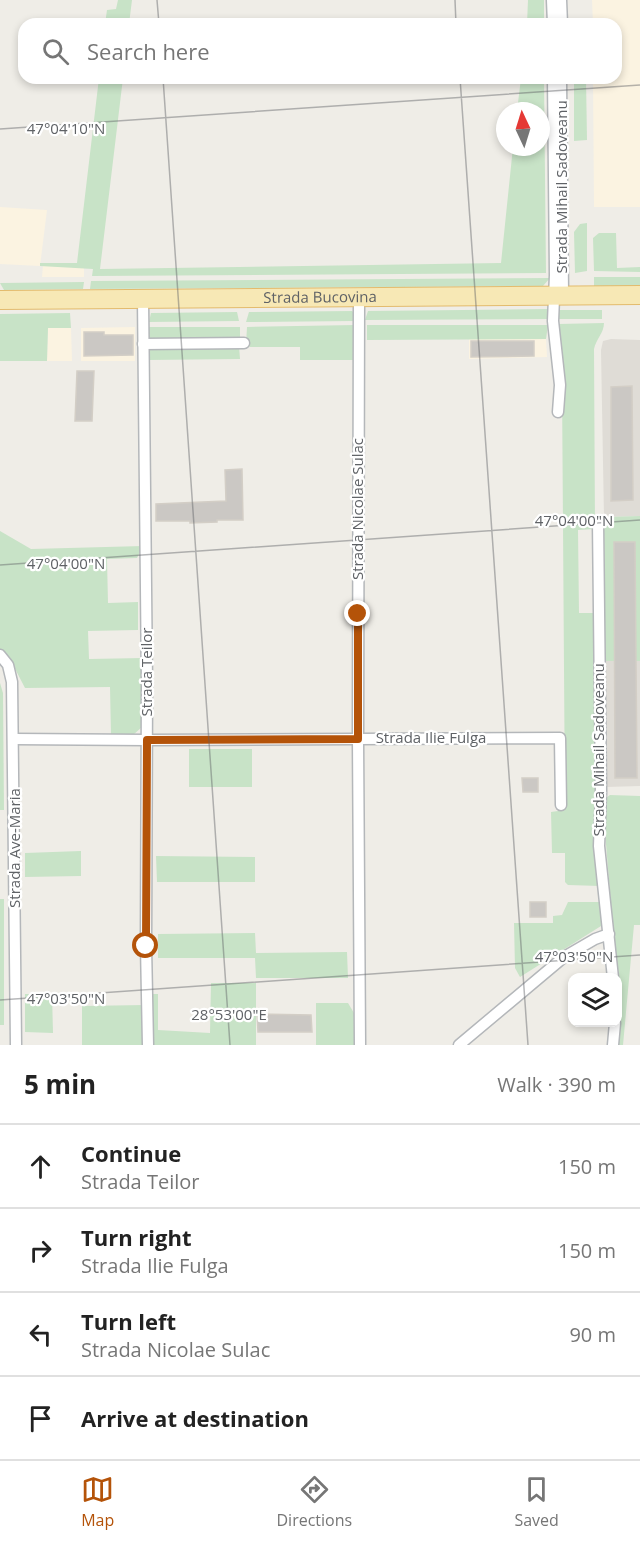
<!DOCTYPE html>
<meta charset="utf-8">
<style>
body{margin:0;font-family:"Open Sans",sans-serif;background:#f2f2f2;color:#222}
.controls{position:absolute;right:18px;bottom:18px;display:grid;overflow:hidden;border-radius:12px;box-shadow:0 3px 9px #0003}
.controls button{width:54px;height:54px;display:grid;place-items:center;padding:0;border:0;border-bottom:2px solid #e0e0e0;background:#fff;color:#222;font:30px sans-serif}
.compass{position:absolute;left:496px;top:102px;width:54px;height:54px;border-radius:50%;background:#fff;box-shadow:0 3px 9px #0003;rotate:356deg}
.stop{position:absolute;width:18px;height:18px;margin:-14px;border:4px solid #b45309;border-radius:50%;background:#fff}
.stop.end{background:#b45309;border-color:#fff;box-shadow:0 2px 6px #0008}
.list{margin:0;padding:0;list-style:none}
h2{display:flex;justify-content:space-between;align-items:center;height:78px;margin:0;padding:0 24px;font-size:26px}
h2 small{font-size:20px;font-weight:400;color:#767676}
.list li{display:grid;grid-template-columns:39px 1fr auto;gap:18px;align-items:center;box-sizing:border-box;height:84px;padding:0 24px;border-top:2px solid #e0e0e0}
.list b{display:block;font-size:22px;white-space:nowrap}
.list p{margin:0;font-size:20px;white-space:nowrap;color:#767676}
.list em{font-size:20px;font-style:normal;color:#767676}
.icon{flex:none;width:33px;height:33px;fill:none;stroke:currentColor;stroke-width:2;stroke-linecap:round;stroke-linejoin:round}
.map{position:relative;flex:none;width:640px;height:1045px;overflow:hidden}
.search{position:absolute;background:#fff;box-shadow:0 3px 9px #0003;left:18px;right:18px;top:18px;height:66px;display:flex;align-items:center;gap:15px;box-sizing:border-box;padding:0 21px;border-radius:18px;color:#767676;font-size:22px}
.sheet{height:414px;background:#fff}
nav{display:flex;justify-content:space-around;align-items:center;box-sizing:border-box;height:84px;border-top:2px solid #e0e0e0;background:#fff;font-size:16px;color:#767676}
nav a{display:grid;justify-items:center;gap:3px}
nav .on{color:#b45309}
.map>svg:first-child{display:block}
</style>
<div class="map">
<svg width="640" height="1045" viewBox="0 0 640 1045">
<rect width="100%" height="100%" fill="#efede7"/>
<g fill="#fbf3e1">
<path d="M 592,0 L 640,0 L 640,207 L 594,207 L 593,78 L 616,78 L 616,24 L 593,24 Z"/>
<path d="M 0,207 L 47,210 L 40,266 L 0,264 Z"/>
<path d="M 43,265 L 84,268 L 84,277 L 42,277 Z"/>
<path d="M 135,327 L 135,361 L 81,361 L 81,328 Z"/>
<path d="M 48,328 L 71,328 L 72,361 L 47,361 Z"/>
<path d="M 469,339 L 546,339 L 547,357 L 469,359 Z"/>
</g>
<g fill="#dfdcd6">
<path d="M 611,339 L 640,340 L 640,516 L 604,517 L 601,350 L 603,341 Z"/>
<path d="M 605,661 L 640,661 L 640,786 L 606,787 Z"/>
</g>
<g fill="#c8e3c7">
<path d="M 118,0 L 132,0 L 129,24 L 105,24 L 107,10 L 116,9 Z"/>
<path d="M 528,0 L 544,0 L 544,24 L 527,24 Z"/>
<path d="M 99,78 L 123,78 L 100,269 L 501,263 L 513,147 L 541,147 L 541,111 L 517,111 L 521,78 L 544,78 L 546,273 L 92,276 L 93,269 L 40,266 L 40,263 L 77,263 Z"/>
<path d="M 574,78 L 586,78 L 587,140 L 574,141 Z"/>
<path d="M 587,223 L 587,271 L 575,273 L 574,232 L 580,224 Z"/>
<path d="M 599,233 L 616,233 L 617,268 L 640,267 L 640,272 L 594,271 L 593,238 Z"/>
<path d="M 594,277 L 640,277 L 640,286 L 594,287 Z"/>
<path d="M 550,278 L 543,286 L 90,289 L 91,281 Z"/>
<path d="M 84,282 L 83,289 L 4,290 L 0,283 Z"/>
<path d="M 550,309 L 550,319 L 365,320 L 368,311 Z"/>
<rect x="556" y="310" width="46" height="9"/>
<path d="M 352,311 L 355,314 L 355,321 L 246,322 L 249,312 Z"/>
<path d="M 237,312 L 239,321 L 149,322 L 151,313 Z"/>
<path d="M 70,313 L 71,328 L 48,328 L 47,361 L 0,361 L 0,314 Z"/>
<path d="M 604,323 C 604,333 596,339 594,349 L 595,529 L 578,530 L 579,613 L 595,613 L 596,791 L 594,848 L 600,878 L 600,886 L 568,885 L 565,882 L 565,853 L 552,853 L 551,812 L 565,810 L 562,384 L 558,324 Z"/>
<path d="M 355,325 L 354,360 L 300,360 L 300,347 L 250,347 L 246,345 L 247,327 Z"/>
<path d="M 367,325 L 548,325 L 546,339 L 367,340 Z"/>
<path d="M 148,327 L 240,327 L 240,340 L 149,340 Z"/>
<path d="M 239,346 L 240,359 L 148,360 L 148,347 Z"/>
<path d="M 640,516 L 640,661 L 605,661 L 604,517 Z"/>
<path d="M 0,531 L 31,549 L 143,546 L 137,558 L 107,559 L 108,603 L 138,602 L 138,630 L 88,631 L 89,659 L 143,658 L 143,726 L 133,735 L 111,735 L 110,687 L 25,688 L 10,659 L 0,649 Z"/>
<path d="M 0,683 L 3,693 L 4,810 L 0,810 Z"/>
<rect x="189" y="749" width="63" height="38"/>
<path d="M 610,795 L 640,796 L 640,925 L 634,925 L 623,1045 L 617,1045 L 620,1012 L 603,808 L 603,800 Z"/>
<path d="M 81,851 L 81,876 L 25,877 L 25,853 Z"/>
<path d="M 156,856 L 255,857 L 255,882 L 157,882 Z"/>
<rect x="0" y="899" width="4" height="126"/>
<path d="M 568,902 L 600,902 L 604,919 L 601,926 L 520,977 L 515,968 L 514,923 L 553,923 L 553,916 L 562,915 Z"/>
<path d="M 255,933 L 256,953 L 347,952 L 348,978 L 256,978 L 255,958 L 158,958 L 158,934 Z"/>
<path d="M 211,983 L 256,983 L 256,1045 L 153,1045 L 153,994 L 158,994 L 158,1030 L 210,1033 Z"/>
<path d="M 25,994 L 52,994 L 53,1033 L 25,1032 Z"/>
<path d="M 316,1003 L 348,1003 L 354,1013 L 355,1045 L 316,1045 Z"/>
<path d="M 145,1005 L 145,1045 L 82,1045 L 82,1006 Z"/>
</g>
<g fill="#cbc8c4" stroke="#d3cec6" stroke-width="1.5">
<path d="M 84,332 L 104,332 L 104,335 L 133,335 L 133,355 L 84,356 Z"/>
<path d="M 471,341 L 534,341 L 534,356 L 471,357 Z"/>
<path d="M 77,371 L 94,371 L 92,421 L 75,421 Z"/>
<path d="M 632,386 L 633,500 L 611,501 L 611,387 Z"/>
<path d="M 242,469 L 243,520 L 217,520 L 217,522 L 190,523 L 190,521 L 156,521 L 156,504 L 226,501 L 225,470 Z"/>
<path d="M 614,542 L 635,542 L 637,778 L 615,778 Z"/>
<path d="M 522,778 L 538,778 L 538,792 L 523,792 Z"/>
<rect x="530" y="902" width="16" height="15"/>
<path d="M 257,1014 L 311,1015 L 312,1032 L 258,1032 Z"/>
</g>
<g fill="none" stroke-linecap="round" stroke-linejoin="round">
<g stroke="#b4b7ba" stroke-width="13">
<g id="minor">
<path d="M 552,0 L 553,24"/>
<path d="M 561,0 L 562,24"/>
<path d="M 553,78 L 555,275 L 553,321 L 560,385 L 558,412"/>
<path d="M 561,78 L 563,295"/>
<path d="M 359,297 L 358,739 L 360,1045"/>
<path d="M 143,299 L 147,684 L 146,946 L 148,1045"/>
<path d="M 143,344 L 244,343"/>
<path d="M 598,521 L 601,792 L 599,846 L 613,978"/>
<path d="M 0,655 L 8,665 L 12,682 L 16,1045"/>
<path d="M 14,739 L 147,740 L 560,738 L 561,805"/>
<path d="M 459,1045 L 564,957 L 595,939 L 609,934"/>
<path d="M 613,1045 L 615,1023"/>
</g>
</g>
<g stroke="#e3bb6d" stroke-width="20">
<g id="primary">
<path id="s1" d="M 0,300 L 640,295"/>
</g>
</g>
<use href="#minor" stroke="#fff" stroke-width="10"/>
<use href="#primary" stroke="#f7e8b5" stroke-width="18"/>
</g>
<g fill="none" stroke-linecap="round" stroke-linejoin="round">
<path stroke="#b45309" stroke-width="8" d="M 146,946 L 147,740 L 358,739 L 358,614"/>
</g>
<path fill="none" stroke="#5f6266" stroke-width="1.5" stroke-opacity="0.45" d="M 157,0 L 159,24M 455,0 L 456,24M 163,78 L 230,1045M 460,78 L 528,1045M 0,129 L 640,85M 0,565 L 640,520M 0,1000 L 640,955"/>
<g text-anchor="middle" stroke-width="4.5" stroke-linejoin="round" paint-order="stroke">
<g font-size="15" fill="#5f6266" stroke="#fff">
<text transform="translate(562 187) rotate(-90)" y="5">Strada Mihail Sadoveanu</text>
<text dy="5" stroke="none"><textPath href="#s1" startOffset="320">Strada Bucovina</textPath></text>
<text transform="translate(358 509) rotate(-90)" y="5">Strada Nicolae Sulac</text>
<text transform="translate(147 672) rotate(-90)" y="5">Strada Teilor</text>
<text x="431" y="743">Strada Ilie Fulga</text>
<text transform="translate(599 750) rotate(-90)" y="5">Strada Mihail Sadoveanu</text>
<text transform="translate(15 848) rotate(-90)" y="5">Strada Ave-Maria</text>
</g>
</g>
<g font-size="15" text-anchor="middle" fill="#5f6266" stroke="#fff" stroke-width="4.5" stroke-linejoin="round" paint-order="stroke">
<text x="66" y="134">47°04'10"N</text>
<text x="574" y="526">47°04'00"N</text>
<text x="66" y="569">47°04'00"N</text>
<text x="574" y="962">47°03'50"N</text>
<text x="66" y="1004">47°03'50"N</text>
<text x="229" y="1020">28°53'00"E</text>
</g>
</svg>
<div class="controls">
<button><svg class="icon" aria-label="layers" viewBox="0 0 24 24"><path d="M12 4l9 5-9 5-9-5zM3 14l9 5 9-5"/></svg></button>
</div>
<svg class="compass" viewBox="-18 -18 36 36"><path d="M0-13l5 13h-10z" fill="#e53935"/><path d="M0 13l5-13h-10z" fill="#767676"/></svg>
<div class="stop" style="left:146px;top:946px"></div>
<div class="stop end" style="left:358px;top:614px"></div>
<div class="search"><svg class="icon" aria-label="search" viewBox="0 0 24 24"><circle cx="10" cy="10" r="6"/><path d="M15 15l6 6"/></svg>Search here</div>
</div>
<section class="sheet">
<h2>5 min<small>Walk · 390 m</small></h2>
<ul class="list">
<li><svg class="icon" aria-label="ahead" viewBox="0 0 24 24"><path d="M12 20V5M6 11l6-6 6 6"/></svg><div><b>Continue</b><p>Strada Teilor</p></div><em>150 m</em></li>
<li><svg class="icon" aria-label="right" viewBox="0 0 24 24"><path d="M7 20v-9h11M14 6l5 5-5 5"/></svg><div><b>Turn right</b><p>Strada Ilie Fulga</p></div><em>150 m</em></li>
<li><svg class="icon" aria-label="left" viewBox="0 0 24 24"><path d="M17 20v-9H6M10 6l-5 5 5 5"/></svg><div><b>Turn left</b><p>Strada Nicolae Sulac</p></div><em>90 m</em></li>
<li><svg class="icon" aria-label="arrive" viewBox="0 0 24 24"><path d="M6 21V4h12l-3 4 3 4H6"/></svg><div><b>Arrive at destination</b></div></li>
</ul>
</section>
<nav>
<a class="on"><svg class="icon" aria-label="map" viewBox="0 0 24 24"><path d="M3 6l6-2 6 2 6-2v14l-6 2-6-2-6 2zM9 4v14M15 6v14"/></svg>Map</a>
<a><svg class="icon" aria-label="directions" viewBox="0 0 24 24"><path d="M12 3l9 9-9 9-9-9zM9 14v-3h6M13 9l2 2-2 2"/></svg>Directions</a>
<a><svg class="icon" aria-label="saved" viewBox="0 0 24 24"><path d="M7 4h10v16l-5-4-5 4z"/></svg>Saved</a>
</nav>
